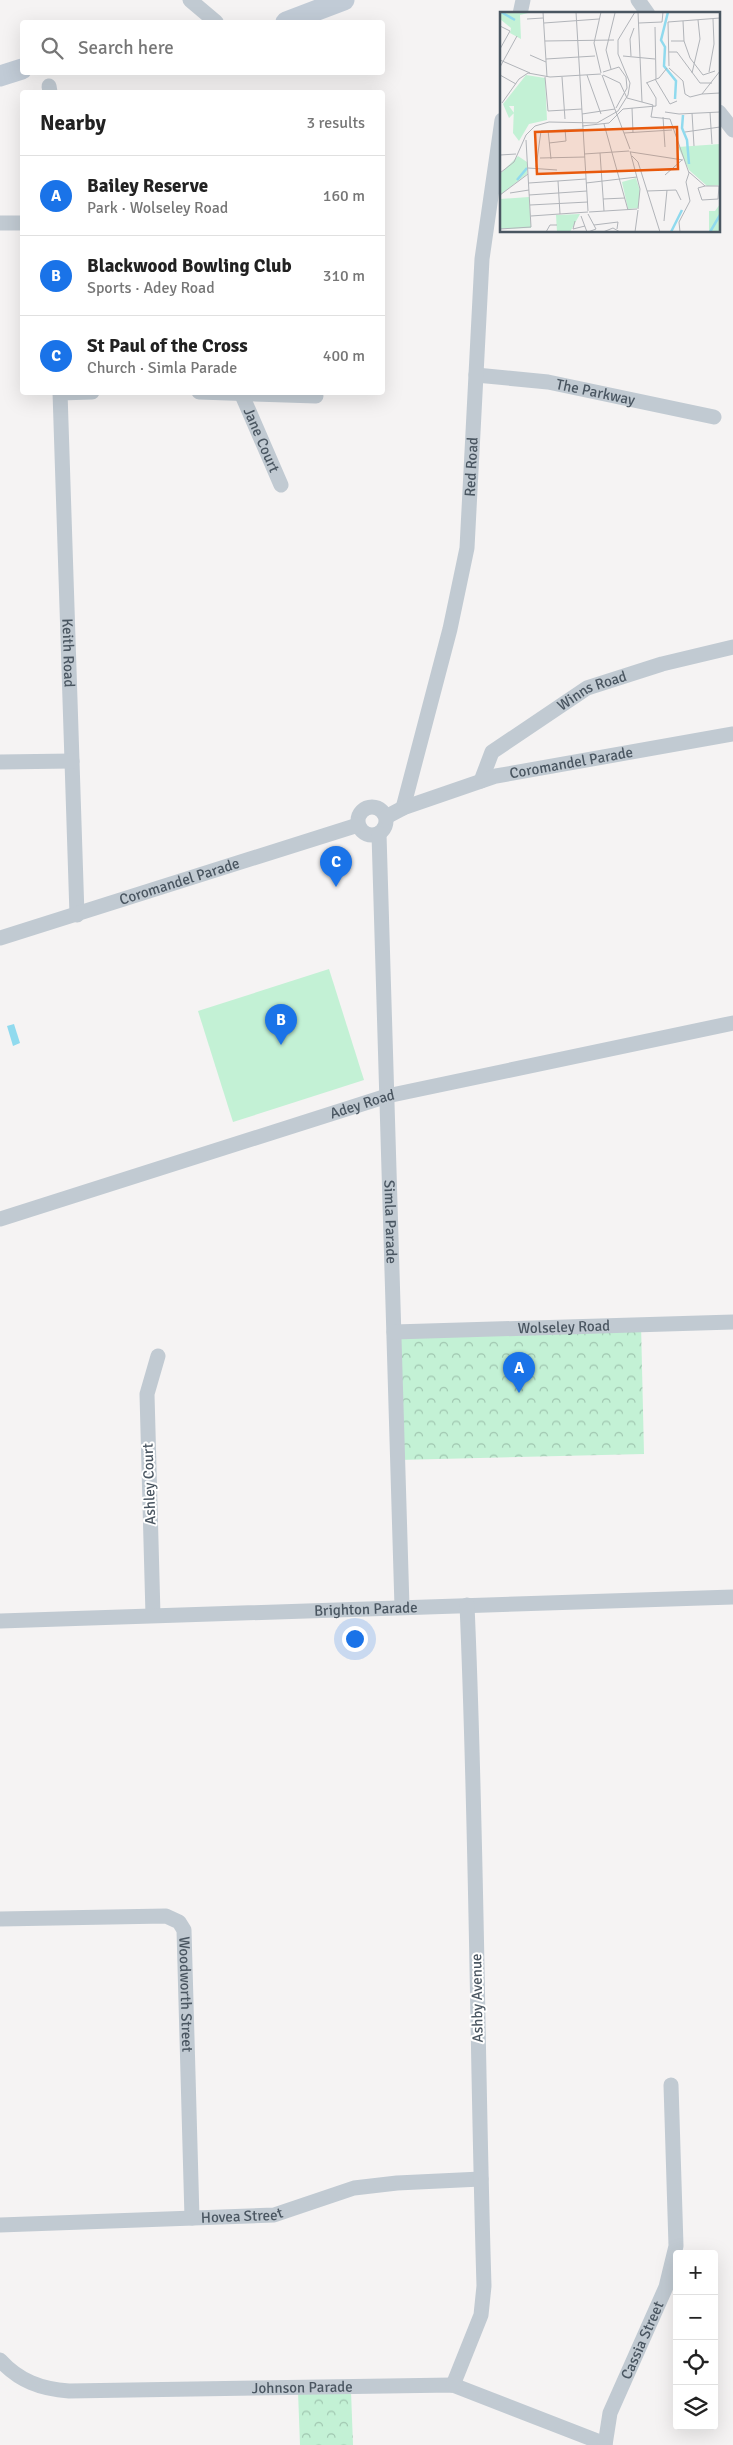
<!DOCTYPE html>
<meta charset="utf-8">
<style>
body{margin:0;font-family:Signika,sans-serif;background:#f2f2f2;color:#222}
.controls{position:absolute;right:15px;bottom:15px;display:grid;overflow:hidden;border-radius:5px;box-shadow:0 5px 20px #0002}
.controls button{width:45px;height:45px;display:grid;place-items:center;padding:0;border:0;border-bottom:1px solid #e0e0e0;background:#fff;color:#222;font:25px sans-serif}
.you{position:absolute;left:354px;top:1638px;width:18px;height:18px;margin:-12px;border:4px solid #fff;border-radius:50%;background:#1a73e8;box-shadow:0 0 0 8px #1a73e833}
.badge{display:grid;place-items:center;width:32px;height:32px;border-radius:50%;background:#1a73e8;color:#fff;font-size:16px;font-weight:700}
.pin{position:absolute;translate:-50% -41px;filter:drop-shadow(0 1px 2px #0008)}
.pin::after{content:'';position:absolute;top:26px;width:18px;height:15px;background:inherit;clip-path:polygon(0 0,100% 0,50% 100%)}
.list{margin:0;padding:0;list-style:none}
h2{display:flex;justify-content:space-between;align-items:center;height:65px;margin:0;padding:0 20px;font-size:21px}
h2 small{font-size:16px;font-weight:400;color:#767676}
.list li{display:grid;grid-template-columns:32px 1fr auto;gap:15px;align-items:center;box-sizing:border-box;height:80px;padding:0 20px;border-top:1px solid #e0e0e0}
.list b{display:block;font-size:19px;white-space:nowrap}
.list p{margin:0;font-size:16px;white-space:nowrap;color:#767676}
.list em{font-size:16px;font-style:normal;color:#767676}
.icon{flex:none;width:28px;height:28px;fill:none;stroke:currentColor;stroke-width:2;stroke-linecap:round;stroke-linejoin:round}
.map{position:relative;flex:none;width:733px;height:2445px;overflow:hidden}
.search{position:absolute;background:#fff;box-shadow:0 5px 20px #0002;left:20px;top:20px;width:365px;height:55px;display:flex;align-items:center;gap:12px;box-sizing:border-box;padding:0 18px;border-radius:5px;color:#767676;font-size:19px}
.panel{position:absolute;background:#fff;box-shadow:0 5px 20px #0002;left:20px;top:90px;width:365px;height:305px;border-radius:5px}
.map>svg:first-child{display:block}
</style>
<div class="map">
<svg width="733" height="2445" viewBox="0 0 733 2445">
<defs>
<pattern id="park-crowns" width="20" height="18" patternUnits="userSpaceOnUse" patternTransform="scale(1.25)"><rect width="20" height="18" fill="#c3f1d5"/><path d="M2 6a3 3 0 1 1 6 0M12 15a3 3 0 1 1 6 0" fill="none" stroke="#a0c6b0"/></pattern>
</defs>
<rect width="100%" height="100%" fill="#f5f3f3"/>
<path fill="#c3f1d5" d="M 329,969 L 364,1080 L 233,1122 L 198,1011 Z"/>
<g fill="url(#park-crowns)">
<path d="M 641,1324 L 644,1454 L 398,1460 L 394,1332 Z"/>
<path d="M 298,2391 L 351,2391 L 353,2445 L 300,2445 Z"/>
</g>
<path fill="#90daee" d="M 14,1024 L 20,1043 L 13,1046 L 7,1026 Z"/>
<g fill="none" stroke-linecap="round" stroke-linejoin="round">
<g stroke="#c1cad2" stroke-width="15">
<path d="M 190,0 L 216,22"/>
<path d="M 638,0 L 648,14"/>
<path d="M 520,14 L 523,0"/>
<path d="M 49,86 L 50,92"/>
<path d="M 719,112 L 733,130"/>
<path d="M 0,223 L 22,223"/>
<path id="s1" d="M 476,375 L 548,382 L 714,417"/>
<path id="s2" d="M 60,392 L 77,915"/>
<path d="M 199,392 L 316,396"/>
<path d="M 60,393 L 92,392"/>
<path id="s3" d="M 242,395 L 281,485"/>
<path d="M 0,762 L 72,761"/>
<path id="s4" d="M 481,781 L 492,752 L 587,688 L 662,664 L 733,647"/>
<circle cx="372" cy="821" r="14"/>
<path id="s5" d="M 403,808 L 450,629 L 467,548 L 482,259 L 502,120"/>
<path id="s6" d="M 386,817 L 403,808 L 496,776 L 733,734"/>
<path id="s7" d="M 379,834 L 402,1607"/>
<path id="s8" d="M 0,938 L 358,825"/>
<path id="s9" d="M 0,1219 L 387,1096 L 733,1023"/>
<path id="s10" d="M 394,1332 L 733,1322"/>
<path d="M 153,1615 L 147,1394 L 158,1356"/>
<path id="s11" d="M 0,1621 L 733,1597"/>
<path id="s12" d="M 0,1919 L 166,1916 L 179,1922 L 184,1930 L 192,2218"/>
<path id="s13" d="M 0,2225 L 274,2215 L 354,2188 L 397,2183 L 481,2179"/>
<path id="s14" d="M 0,2360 C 19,2381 41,2389 69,2391 L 453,2385 L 605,2444"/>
<path d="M 453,2385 L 481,2315 L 484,2286 C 477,2059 477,1832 467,1605"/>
<path id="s15" d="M 605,2445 L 610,2413 L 666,2287 L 676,2246 L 671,2085"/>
</g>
<g stroke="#c1cbd6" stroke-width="21">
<path d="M 286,22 L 344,0"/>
<path d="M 0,76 L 22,69"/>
</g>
</g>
<g text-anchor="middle" stroke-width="4" stroke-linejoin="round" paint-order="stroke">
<g font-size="15" fill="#4a5661" stroke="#fff">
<text dy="5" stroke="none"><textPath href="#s1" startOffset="121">The Parkway</textPath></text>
<text dy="5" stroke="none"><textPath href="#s3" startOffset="49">Jane Court</textPath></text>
<text dy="5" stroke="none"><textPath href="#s5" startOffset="349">Red Road</textPath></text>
<text dy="5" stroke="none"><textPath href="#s2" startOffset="261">Keith Road</textPath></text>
<text dy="5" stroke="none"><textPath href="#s4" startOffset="149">Winns Road</textPath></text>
<text dy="5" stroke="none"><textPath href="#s6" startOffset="194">Coromandel Parade</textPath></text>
<text dy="5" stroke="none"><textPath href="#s8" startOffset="188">Coromandel Parade</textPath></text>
<text dy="5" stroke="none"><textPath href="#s9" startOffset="380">Adey Road</textPath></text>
<text dy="5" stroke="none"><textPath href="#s7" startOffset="388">Simla Parade</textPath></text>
<text dy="5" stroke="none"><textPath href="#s10" startOffset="170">Wolseley Road</textPath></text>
<text transform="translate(149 1484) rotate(-92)" y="5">Ashley Court</text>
<text dy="5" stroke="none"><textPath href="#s11" startOffset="366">Brighton Parade</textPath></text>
<text dy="5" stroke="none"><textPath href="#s12" startOffset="254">Woodworth Street</textPath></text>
<text transform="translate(477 1998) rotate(-91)" y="5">Ashby Avenue</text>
<text dy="5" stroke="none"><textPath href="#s13" startOffset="242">Hovea Street</textPath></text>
<text dy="5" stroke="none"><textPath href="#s15" startOffset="112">Cassia Street</textPath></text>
<text dy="5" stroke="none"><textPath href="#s14" startOffset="311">Johnson Parade</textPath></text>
</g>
</g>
<g transform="translate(500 12)">
<rect width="220" height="220" fill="#f5f3f3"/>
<path d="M 26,63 L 45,66 L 47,108 L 29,112 L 19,129 L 13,121 L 14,94 L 9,94 L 14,101 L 9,106 L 3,92 ZM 220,132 L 220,173 L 207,174 L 189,158 L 178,135 ZM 136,166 L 140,179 L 138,196 L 128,197 L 122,170 Z" fill="#c3f1d5"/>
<path d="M 0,0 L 32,0 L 20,3 L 21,27 L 10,21 L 11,16 L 0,7 ZM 18,144 L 27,150 L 27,162 L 0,183 L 0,162 ZM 29,185 L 31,216 L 0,217 L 0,187 ZM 220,192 L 220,220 L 209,220 L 209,199 L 215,199 ZM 80,202 L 70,220 L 57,220 L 56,203 Z" fill="#c3f1d5"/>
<path fill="none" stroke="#90daee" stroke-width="2.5" d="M 1,0 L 15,8M 168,0 L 161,28 L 165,35 L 164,54 L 176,69 L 175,87M 183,103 L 182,116 L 187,128 L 189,152M 17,168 L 27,156M 171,220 L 182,198M 210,220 L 220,203"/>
<path fill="none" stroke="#b1b4b9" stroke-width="1" d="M 43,0 L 47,65M 76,0 L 88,199M 138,0 L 142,90M 27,7 L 43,6M 183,9 L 184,29M 44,11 L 99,7M 139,11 L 162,10 L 163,0M 0,14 L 10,19 L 0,37M 155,15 L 156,67M 45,29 L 114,28M 171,29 L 184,29 L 190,46 L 203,63 L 215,59M 169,40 L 177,40 L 200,71 L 212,71M 30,43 L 46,50M 123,44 L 155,47M 131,44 L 130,27 L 134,16M 46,47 L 95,44M 0,48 L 30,61M 169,54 L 168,10 L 220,6M 0,55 L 17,24M 169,56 L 183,69 L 185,82 L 190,85 L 202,82 L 220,59M 111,57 L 106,38 L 115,1M 103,60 L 119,55 L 126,65 L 127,76 L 116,96M 209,60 L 214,32 L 213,7M 101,61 L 94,31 L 101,0M 192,61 L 200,27 L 198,8M 0,63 L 16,72M 87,63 L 101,102M 102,63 L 130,137M 103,63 L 120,71 L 127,86 L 153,93 L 151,105 L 170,107 L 189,161 L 186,170 L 190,189 L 179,210 L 180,220M 45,65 L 48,99 L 82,97M 62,65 L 65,107M 155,67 L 170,92 L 177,89M 146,71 L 159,66 L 167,56M 202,82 L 220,81M 2,91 L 19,67 L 28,61 L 50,65 L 101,62M 132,96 L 133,121M 165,100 L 179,102 L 220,100M 210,100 L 212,132M 192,101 L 194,134M 82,102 L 115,97M 163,105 L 165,135M 104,112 L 128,198M 82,114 L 109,111 L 123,97 L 156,94 L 156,86 L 147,71M 48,118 L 51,147M 185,120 L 220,115M 124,121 L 172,118M 49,131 L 66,129 L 65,117M 130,139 L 140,177 L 138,197M 131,140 L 183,148M 100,141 L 104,199M 84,142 L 129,139M 0,143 L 16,142M 132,144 L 138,150 L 160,220M 40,146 L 85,145M 36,155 L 41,119 L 83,117M 28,156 L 57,158M 189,160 L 205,174 L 220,174M 0,161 L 14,150 L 26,123 L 35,114 L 49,110 L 97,111 L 118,99 L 128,83 L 130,71 L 118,42 L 118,28 L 135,0M 165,163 L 182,148M 58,169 L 60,202M 29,171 L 86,167M 86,171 L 137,165M 205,174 L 198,176 L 202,188 L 218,187 L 219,174M 147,179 L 176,178 L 181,188M 10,181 L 29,178M 0,183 L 28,162M 29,183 L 87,179M 103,187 L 125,186M 30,193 L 88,190M 89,200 L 137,197M 31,204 L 88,200M 81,204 L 87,220M 75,209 L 73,217 L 85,214M 164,209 L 167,178M 94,213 L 118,210 L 117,217M 0,217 L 31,215 L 26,128M 46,220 L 50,213 L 57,213M 88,220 L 96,217 L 88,202M 103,220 L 113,216 L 120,220M 135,220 L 138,198"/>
<path fill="#e8590c" fill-opacity="0.15" stroke="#e8590c" stroke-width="2.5" d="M 177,115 L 178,157 L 37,162 L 35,120 Z"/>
<rect width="220" height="220" fill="none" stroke="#4a5661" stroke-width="2.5"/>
</g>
</svg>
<div class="controls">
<button>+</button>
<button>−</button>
<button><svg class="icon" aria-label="locate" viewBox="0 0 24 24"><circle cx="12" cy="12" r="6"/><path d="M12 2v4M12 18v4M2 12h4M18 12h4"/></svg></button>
<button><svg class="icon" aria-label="layers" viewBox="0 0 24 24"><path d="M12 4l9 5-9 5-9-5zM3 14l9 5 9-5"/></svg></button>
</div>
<div class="you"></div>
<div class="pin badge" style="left:519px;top:1393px">A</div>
<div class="pin badge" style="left:281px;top:1045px">B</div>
<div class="pin badge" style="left:336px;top:887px">C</div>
<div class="search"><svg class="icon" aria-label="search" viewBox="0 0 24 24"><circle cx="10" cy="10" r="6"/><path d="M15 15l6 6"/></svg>Search here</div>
<section class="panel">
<h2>Nearby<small>3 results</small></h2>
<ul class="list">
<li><span class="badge">A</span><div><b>Bailey Reserve</b><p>Park · Wolseley Road</p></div><em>160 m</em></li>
<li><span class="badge">B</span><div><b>Blackwood Bowling Club</b><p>Sports · Adey Road</p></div><em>310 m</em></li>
<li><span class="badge">C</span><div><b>St Paul of the Cross</b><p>Church · Simla Parade</p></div><em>400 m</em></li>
</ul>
</section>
</div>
